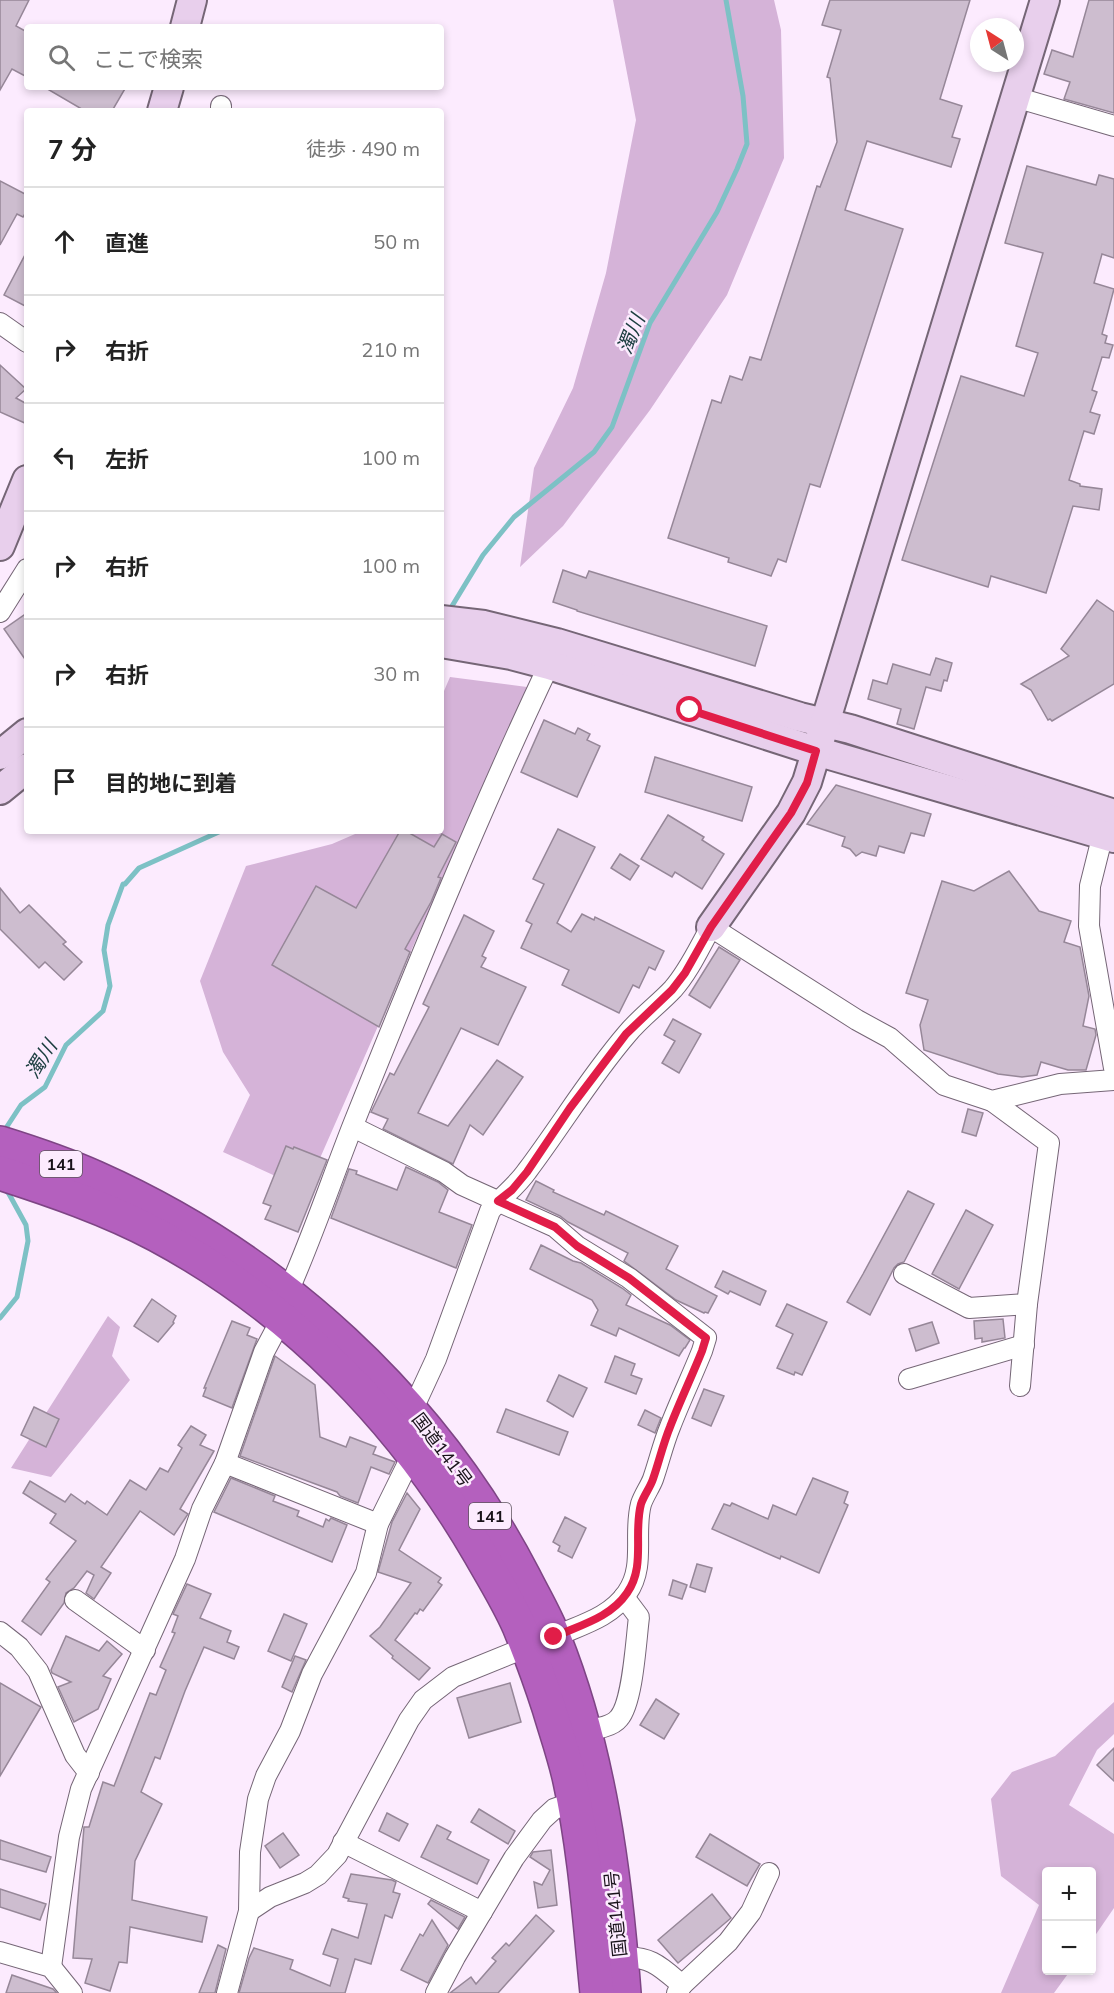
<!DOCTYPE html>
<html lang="ja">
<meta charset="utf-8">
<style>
body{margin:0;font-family:Mulish,"Noto Sans JP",sans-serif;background:#f6f6f6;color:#222}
.controls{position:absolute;right:18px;bottom:18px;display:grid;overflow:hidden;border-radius:6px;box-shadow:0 3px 9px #0003}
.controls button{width:54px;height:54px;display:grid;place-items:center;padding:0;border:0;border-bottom:2px solid #e0e0e0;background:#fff;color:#222;font:30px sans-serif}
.compass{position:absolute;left:970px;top:18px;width:54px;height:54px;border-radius:50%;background:#fff;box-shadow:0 3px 9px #0003;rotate:324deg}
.stop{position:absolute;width:18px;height:18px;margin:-14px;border:4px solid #e11d48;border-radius:50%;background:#fff}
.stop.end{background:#e11d48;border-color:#fff;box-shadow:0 2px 6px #0008}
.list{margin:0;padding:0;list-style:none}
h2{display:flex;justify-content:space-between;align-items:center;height:78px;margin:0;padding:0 24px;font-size:26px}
h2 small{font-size:20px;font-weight:400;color:#767676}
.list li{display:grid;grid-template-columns:39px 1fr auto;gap:18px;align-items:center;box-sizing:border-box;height:108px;padding:0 24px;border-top:2px solid #e0e0e0}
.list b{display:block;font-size:22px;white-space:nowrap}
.list em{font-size:20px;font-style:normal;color:#767676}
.icon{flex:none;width:33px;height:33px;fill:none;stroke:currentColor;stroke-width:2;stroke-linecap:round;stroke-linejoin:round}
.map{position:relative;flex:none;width:1114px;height:1993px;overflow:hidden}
.search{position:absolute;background:#fff;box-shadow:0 3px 9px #0003;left:24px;top:24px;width:420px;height:66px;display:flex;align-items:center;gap:15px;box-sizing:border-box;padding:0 21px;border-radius:6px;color:#767676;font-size:22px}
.panel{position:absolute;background:#fff;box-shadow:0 3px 9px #0003;left:24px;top:108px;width:420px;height:726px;border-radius:6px}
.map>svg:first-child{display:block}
</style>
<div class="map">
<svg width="1114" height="1993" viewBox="0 0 1114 1993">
<rect width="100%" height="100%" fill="#fcebfe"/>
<g fill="#d5b3d8">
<path d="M 613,0 L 774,0 L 781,30 L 784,158 L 727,295 L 650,410 L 563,526 L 520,567 L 534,468 L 573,388 L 606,273 L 636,120 Z"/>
<path d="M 450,677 L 527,687 L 306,1190 L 223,1152 L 250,1095 L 223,1052 L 200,981 L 246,866 L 332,844 L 362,831 L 441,831 L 441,698 Z"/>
<path d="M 108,1316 L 120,1327 L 112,1356 L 130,1380 L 51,1477 L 11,1468 Z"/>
<path d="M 1114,1702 L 1114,1734 L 1097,1750 L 1069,1805 L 1114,1834 L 1114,1908 L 1092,1940 L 1092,1872 L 1046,1872 L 1046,1970 L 1070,1971 L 1054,1993 L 1001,1993 L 1039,1905 L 1001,1876 L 991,1799 L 1012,1772 L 1055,1756 Z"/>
</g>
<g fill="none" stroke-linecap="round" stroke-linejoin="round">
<g stroke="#7dc1c5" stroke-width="5">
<path d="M 449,611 L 483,555 L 514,517 L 594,452 L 612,427 L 650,323 L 717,212 L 737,169 L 747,144 L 743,96 L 726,0"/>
<path d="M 5,1134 L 6,1128 L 21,1105 L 45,1087 L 66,1045 L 103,1011 L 110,986 L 104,950 L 108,925 L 123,884 L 125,884 L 139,868 L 221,831"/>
<path d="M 0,1318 L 17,1297 L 28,1241 L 26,1225 L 9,1194 L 4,1188"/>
</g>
</g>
<g fill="#cdbdcf" stroke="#968798" stroke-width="1.5">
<path d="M 0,0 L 29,0 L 16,26 L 27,32 L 27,77 L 12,69 L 0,90 Z"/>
<path d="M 830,0 L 970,0 L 940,99 L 962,106 L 952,137 L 960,139 L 951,167 L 867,141 L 845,210 L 903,229 L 820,487 L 810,484 L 786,562 L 778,559 L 771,576 L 728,562 L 729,558 L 668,538 L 712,400 L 721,403 L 730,376 L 742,380 L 750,357 L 761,360 L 817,186 L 820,187 L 837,142 L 830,78 L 827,77 L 841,30 L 822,25 Z"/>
<path d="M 1089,0 L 1114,0 L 1114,113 L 1064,99 L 1070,82 L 1044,74 L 1052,50 L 1073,57 Z"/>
<path d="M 44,87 L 126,87 L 112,111 L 85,111 Z"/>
<path d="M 1027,166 L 1096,185 L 1099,175 L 1114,179 L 1114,258 L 1102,254 L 1094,283 L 1114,289 L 1102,334 L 1107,336 L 1105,343 L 1113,345 L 1109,358 L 1102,357 L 1092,390 L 1097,392 L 1090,412 L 1100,415 L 1094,434 L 1084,431 L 1069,480 L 1080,484 L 1080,486 L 1102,489 L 1099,510 L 1073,506 L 1046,593 L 991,576 L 988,587 L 902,560 L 961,376 L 1024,396 L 1038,353 L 1016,346 L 1043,253 L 1005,243 Z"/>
<path d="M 0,181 L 27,195 L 27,210 L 23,217 L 17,214 L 0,245 Z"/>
<path d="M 27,251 L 27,307 L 4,295 Z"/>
<path d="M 0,365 L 26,389 L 16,398 L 27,404 L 27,424 L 0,412 Z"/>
<path d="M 563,570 L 586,578 L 589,571 L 767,626 L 755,666 L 577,611 L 577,610 L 553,602 Z"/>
<path d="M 1097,600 L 1114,612 L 1114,684 L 1052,721 L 1050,719 L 1048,720 L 1031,690 L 1021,684 L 1069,656 L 1061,649 Z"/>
<path d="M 27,613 L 27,662 L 4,629 Z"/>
<path d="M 936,658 L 952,663 L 947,681 L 944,680 L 941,691 L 926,687 L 914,729 L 897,724 L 901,709 L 868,699 L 873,680 L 887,684 L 893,664 L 930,675 Z"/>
<path d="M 544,720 L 575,734 L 578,728 L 590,734 L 587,740 L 600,746 L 577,797 L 521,772 Z"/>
<path d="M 655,757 L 752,787 L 742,821 L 645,792 Z"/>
<path d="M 836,785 L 931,814 L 924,836 L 911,833 L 904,853 L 879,846 L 876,856 L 862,852 L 856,856 L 850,849 L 842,846 L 845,837 L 807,824 Z"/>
<path d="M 668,815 L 704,837 L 702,840 L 724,854 L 702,889 L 675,872 L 672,877 L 641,859 Z"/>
<path d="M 558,829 L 595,847 L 557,923 L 571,932 L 582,914 L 594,920 L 595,917 L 664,951 L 655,970 L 649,967 L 639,988 L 633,985 L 619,1013 L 562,985 L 569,970 L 521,948 L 532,924 L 526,921 L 544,884 L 533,879 Z"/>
<path d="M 400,831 L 406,831 L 434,847 L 442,834 L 456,842 L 438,877 L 441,878 L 431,902 L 405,949 L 410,952 L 379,1027 L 272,965 L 316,886 L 356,908 Z"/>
<path d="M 620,854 L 639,866 L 630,880 L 611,868 Z"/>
<path d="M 1009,871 L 1039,911 L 1071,921 L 1064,942 L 1080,947 L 1089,996 L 1083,1026 L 1095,1029 L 1096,1035 L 1086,1070 L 1068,1070 L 1041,1062 L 1037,1075 L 1022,1077 L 998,1074 L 924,1050 L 920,1025 L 928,1000 L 906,993 L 942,881 L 974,891 Z"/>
<path d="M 0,888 L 20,913 L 29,905 L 66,942 L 63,944 L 82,962 L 64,980 L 45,962 L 39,968 L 0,929 Z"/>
<path d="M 464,915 L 494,931 L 482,956 L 486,958 L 481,967 L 526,987 L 498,1045 L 461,1028 L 418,1113 L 448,1126 L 497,1060 L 523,1077 L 483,1135 L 470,1125 L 453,1164 L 383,1129 L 388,1119 L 371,1112 L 390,1073 L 394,1075 L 429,1007 L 423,1004 Z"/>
<path d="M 719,947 L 740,960 L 710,1008 L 689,995 Z"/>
<path d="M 673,1019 L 701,1034 L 679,1073 L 662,1063 L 675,1041 L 664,1035 Z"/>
<path d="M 968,1109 L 983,1113 L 976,1136 L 962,1132 Z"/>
<path d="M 286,1146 L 293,1149 L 294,1147 L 327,1160 L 298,1232 L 265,1219 L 271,1206 L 263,1203 Z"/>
<path d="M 406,1167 L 438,1182 L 448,1190 L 439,1212 L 472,1225 L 456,1268 L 331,1218 L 349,1169 L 357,1171 L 356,1174 L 397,1190 Z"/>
<path d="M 536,1181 L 554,1190 L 553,1192 L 604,1215 L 606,1211 L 678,1246 L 666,1269 L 717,1296 L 708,1313 L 705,1312 L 704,1313 L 676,1300 L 624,1261 L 628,1253 L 568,1222 L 560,1216 L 526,1200 Z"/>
<path d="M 908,1191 L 934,1204 L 904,1262 L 898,1264 L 894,1268 L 870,1315 L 847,1302 L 863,1274 Z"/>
<path d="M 966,1210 L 993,1225 L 959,1289 L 932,1274 Z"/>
<path d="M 541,1245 L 573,1261 L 581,1263 L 622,1288 L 631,1295 L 626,1305 L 670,1325 L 690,1340 L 685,1348 L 684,1348 L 679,1356 L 619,1328 L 616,1336 L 591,1325 L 598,1310 L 592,1300 L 530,1269 Z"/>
<path d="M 723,1271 L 766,1291 L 760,1305 L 730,1291 L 728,1294 L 715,1287 Z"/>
<path d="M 152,1299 L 176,1316 L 173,1322 L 174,1323 L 158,1342 L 134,1326 Z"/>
<path d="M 787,1304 L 827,1322 L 802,1375 L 795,1372 L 794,1375 L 777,1368 L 793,1334 L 776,1326 Z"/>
<path d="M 1003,1319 L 1005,1338 L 982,1342 L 982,1338 L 975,1339 L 974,1321 Z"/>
<path d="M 232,1321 L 250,1328 L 247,1335 L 257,1339 L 232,1408 L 203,1396 L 206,1388 L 204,1388 Z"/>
<path d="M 932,1322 L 939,1343 L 916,1351 L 909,1329 Z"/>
<path d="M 275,1356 L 315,1385 L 320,1437 L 346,1447 L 350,1437 L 376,1447 L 373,1454 L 395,1462 L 389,1474 L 371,1467 L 358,1503 L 340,1496 L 337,1492 L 240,1456 Z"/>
<path d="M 615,1356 L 635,1364 L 631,1375 L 642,1379 L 636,1394 L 605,1382 Z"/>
<path d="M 559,1375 L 587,1388 L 573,1417 L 547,1401 Z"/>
<path d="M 704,1389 L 724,1396 L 711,1426 L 692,1418 Z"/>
<path d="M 34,1407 L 59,1419 L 46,1447 L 21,1435 Z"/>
<path d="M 506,1409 L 568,1432 L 559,1455 L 497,1432 Z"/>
<path d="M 645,1410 L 661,1418 L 655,1433 L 638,1425 Z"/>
<path d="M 191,1426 L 206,1435 L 200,1445 L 214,1451 L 180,1509 L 188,1514 L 174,1535 L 140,1511 L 101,1567 L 111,1573 L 94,1599 L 86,1593 L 94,1575 L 87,1571 L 74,1588 L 66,1593 L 64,1603 L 41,1635 L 22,1621 L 50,1582 L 46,1579 L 76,1541 L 50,1523 L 56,1514 L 23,1493 L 30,1481 L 65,1502 L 71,1494 L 85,1504 L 87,1501 L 107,1515 L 130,1480 L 146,1490 L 160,1468 L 168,1472 L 182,1448 L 178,1445 Z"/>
<path d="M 231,1478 L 275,1496 L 273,1501 L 299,1511 L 297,1516 L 323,1527 L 326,1519 L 329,1521 L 331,1518 L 347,1525 L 332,1562 L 214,1512 Z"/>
<path d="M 813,1478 L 848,1492 L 844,1503 L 848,1505 L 819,1573 L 781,1556 L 780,1559 L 712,1529 L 724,1504 L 730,1506 L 732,1503 L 768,1519 L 773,1505 L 796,1515 Z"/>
<path d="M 407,1493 L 420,1509 L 399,1550 L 441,1578 L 438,1582 L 442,1585 L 423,1611 L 420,1609 L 417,1614 L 415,1613 L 395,1640 L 430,1668 L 419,1680 L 392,1658 L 393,1656 L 370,1636 L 380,1627 L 411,1583 L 378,1572 L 392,1522 Z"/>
<path d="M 565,1517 L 586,1528 L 572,1558 L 558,1551 L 560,1546 L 553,1542 Z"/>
<path d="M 697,1564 L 712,1568 L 705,1592 L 690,1587 Z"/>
<path d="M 673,1580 L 687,1585 L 682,1599 L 669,1595 Z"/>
<path d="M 187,1584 L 211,1594 L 200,1618 L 231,1631 L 227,1642 L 239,1647 L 234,1659 L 204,1647 L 185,1691 L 160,1759 L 155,1757 L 141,1792 L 162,1804 L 135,1861 L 132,1900 L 207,1917 L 202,1942 L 130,1927 L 127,1963 L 119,1962 L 110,1991 L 85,1983 L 92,1959 L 73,1958 L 84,1827 L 89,1827 L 103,1782 L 114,1786 L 150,1693 L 156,1695 L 166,1670 L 160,1667 L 175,1633 L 172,1632 L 178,1616 L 173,1614 Z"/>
<path d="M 284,1614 L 307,1624 L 291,1661 L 268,1651 Z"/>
<path d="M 66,1636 L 99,1651 L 107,1641 L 122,1654 L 103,1676 L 111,1679 L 98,1709 L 74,1722 L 58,1687 L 71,1682 L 52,1673 L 51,1670 Z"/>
<path d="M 295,1656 L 306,1660 L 292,1692 L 282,1687 Z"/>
<path d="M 0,1683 L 41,1707 L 0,1776 Z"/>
<path d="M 510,1683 L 521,1722 L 469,1738 L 457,1698 Z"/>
<path d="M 656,1699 L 679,1714 L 664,1739 L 640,1725 Z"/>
<path d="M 1114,1748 L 1114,1781 L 1097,1765 Z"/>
<path d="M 479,1809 L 515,1831 L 508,1844 L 471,1822 Z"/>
<path d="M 387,1813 L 408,1824 L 399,1841 L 379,1831 Z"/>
<path d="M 437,1825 L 451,1832 L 447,1839 L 489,1860 L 477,1884 L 421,1857 Z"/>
<path d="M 283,1833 L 299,1855 L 280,1868 L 265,1846 Z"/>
<path d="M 710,1834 L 760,1864 L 747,1886 L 696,1857 Z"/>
<path d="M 0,1840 L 51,1857 L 46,1872 L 0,1859 Z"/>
<path d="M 551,1850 L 557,1905 L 538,1908 L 534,1882 L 542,1885 L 550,1870 L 530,1857 L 533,1852 Z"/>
<path d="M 351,1874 L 392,1880 L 396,1882 L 393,1892 L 400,1894 L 392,1918 L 385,1915 L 371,1964 L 355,1959 L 345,1993 L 239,1993 L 249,1958 L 254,1948 L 293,1960 L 290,1969 L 330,1986 L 338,1959 L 323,1954 L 332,1929 L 358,1938 L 367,1904 L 348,1901 L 349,1899 L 343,1897 Z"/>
<path d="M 0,1889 L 46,1904 L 40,1920 L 0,1907 Z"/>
<path d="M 712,1894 L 731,1918 L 678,1963 L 658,1940 Z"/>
<path d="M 431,1900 L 465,1917 L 458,1929 L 428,1904 Z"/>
<path d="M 536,1915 L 554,1931 L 498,1993 L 450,1993 L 471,1977 L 476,1984 L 496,1961 L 492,1958 L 506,1943 L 509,1946 Z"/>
<path d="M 432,1920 L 448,1945 L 428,1983 L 401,1970 L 420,1934 L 423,1936 Z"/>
<path d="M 218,1945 L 226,1949 L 215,1993 L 199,1993 Z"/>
<path d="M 12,1975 L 53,1989 L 57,1993 L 6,1993 Z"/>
</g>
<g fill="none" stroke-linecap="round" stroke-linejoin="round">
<g stroke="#756676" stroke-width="22">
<g id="street">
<path d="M 1015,97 L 1114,126"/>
<path d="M 221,106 L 221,111"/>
<path d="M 0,323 L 27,342"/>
<path d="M 0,612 L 27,569"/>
<path d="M 1103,834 L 1090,886 L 1089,926 L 1114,1068"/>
<path d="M 992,1101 L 1049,1143 L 1027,1304 L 1020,1386"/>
<path d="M 353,1127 L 444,1172 L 462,1185 L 555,1227 L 577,1246 L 629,1278 L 706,1338 L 702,1351 C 692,1376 680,1401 670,1427 C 663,1444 659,1462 653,1479 C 650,1487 644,1495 641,1504 C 633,1534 646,1566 627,1593 C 610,1618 580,1625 554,1637"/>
<path d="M 904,1274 L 969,1308 L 1027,1304"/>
<path d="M 287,1294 C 312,1238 331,1181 353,1125 C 415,970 478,815 549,665"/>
<path d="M 909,1379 L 1024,1345"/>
<path d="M 409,1406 L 418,1398 L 436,1359 L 490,1211 C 501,1197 516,1187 527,1171 C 561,1126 590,1077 627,1034 C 641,1017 658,1005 673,989 C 689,971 699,948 711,927 L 857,1020 L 890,1038 L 944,1085 L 992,1101 L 1060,1084 L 1114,1080"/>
<path d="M 225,1463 L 378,1524"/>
<path d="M 75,1600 L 145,1650"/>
<path d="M 0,1632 L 19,1647 L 38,1671 L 75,1755 L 89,1773"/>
<path d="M 585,1730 C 596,1729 612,1727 619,1718 C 633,1702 636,1640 639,1617 L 624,1597"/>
<path d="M 343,1842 L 482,1912"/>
<path d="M 249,1911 L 270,1897 L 305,1883 L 318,1875 L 337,1855 L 409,1720 L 423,1700 L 453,1677 L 527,1647"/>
<path d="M 0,1952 L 51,1967 L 72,1993"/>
<path d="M 621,1958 C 650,1955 661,1967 682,1985 L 677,1993"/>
<path d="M 51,1967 L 69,1837 L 81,1789 L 185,1559 L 202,1509 L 225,1463 L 264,1352 L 282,1318"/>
<path d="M 682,1985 L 728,1942 L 751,1912 L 769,1873"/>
<path d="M 227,1993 L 249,1911 L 250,1852 L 258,1799 L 266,1776 L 290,1731 L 312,1674 L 366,1573 L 378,1524 L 413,1453"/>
<path d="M 436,1993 L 455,1957 L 514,1858 L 542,1820 L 554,1809 L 574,1802"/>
</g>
</g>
<g stroke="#756676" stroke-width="32">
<g id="secondary">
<path d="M 185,27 L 192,0"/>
<path d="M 162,111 L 169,87"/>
<path d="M 0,546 L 27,480"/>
<path d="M 441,620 L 484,625 L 557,643 L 800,717 L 850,729 L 1114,814"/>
<path d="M 441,643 L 511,655 L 549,665 L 816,751 L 1114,838"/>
<path d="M 0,755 L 27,733"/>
<path d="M 0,790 L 27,768"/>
<path d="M 711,927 L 791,813 L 807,782 L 1045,0"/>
</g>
</g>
<g stroke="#7e4585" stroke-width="36">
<g id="highway">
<path d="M 0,1143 C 32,1153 65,1164 96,1178 C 278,1259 432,1400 524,1577 C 534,1597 546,1617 554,1638 C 599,1751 615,1872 624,1993"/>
<path d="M 0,1173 C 53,1190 108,1209 157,1235 C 293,1308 403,1421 480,1554 C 493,1577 508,1601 519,1626 C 530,1653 540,1680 549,1708 C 556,1732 565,1757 570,1781 C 585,1850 590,1923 597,1993"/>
</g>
</g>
<use href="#street" stroke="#fff" stroke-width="20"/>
<use href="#secondary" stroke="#e8cfec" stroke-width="28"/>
<use href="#highway" stroke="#b460be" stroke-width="33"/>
</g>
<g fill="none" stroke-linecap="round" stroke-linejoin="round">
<path stroke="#e11d48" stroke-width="8" d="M 554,1637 C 580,1625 610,1618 627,1593 C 646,1566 633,1534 641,1504 C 644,1495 650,1488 653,1479 C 659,1462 663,1444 670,1427 C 680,1401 692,1376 702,1351 L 706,1338 L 629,1278 L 577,1246 L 555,1227 L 498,1201 L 512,1190 L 527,1172 L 570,1108 L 626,1034 L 672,990 L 685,973 L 711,927 L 791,813 L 807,783 L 816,751 L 690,710"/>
</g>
<g text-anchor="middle" stroke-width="5" stroke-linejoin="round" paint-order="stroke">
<g fill="#fcebfe" stroke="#5d545e" stroke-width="1.5">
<rect x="40" y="1151" width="42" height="26" rx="4.5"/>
<rect x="469" y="1503" width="42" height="26" rx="4.5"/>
</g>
<g font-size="16" font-weight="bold" fill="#19131a">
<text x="61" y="1170">141</text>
<text x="490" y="1522">141</text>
</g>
<g font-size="18" fill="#19131a" stroke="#fcebfe">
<text transform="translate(442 1450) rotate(53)" y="6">国道141号</text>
<text transform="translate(616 1914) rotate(-96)" y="6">国道141号</text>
</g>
<g font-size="20" font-style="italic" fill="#1b3d3f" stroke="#fcebfe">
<text transform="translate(631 334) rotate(-68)" y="7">濁川</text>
<text transform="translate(41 1059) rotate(-58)" y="7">濁川</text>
</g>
</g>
</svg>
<div class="controls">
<button>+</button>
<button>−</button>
</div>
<svg class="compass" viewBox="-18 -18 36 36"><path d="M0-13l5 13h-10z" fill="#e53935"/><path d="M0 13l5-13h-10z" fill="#767676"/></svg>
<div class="stop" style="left:690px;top:710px"></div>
<div class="stop end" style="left:554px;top:1637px"></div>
<div class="search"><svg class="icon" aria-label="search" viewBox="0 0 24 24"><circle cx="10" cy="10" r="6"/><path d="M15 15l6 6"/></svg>ここで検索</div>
<section class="panel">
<h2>7 分<small>徒歩 · 490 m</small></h2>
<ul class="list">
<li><svg class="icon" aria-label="ahead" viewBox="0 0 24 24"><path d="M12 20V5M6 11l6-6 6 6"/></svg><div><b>直進</b></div><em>50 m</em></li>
<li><svg class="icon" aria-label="right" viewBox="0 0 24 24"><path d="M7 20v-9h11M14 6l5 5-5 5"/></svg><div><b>右折</b></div><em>210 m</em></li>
<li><svg class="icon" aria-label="left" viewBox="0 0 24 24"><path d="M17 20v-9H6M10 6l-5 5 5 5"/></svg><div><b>左折</b></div><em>100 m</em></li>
<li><svg class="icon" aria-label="right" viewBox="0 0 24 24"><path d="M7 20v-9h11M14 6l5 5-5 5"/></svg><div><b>右折</b></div><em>100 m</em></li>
<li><svg class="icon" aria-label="right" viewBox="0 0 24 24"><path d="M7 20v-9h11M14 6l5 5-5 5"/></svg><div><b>右折</b></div><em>30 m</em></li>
<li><svg class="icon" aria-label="arrive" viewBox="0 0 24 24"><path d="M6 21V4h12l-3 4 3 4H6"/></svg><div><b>目的地に到着</b></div></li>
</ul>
</section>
</div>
